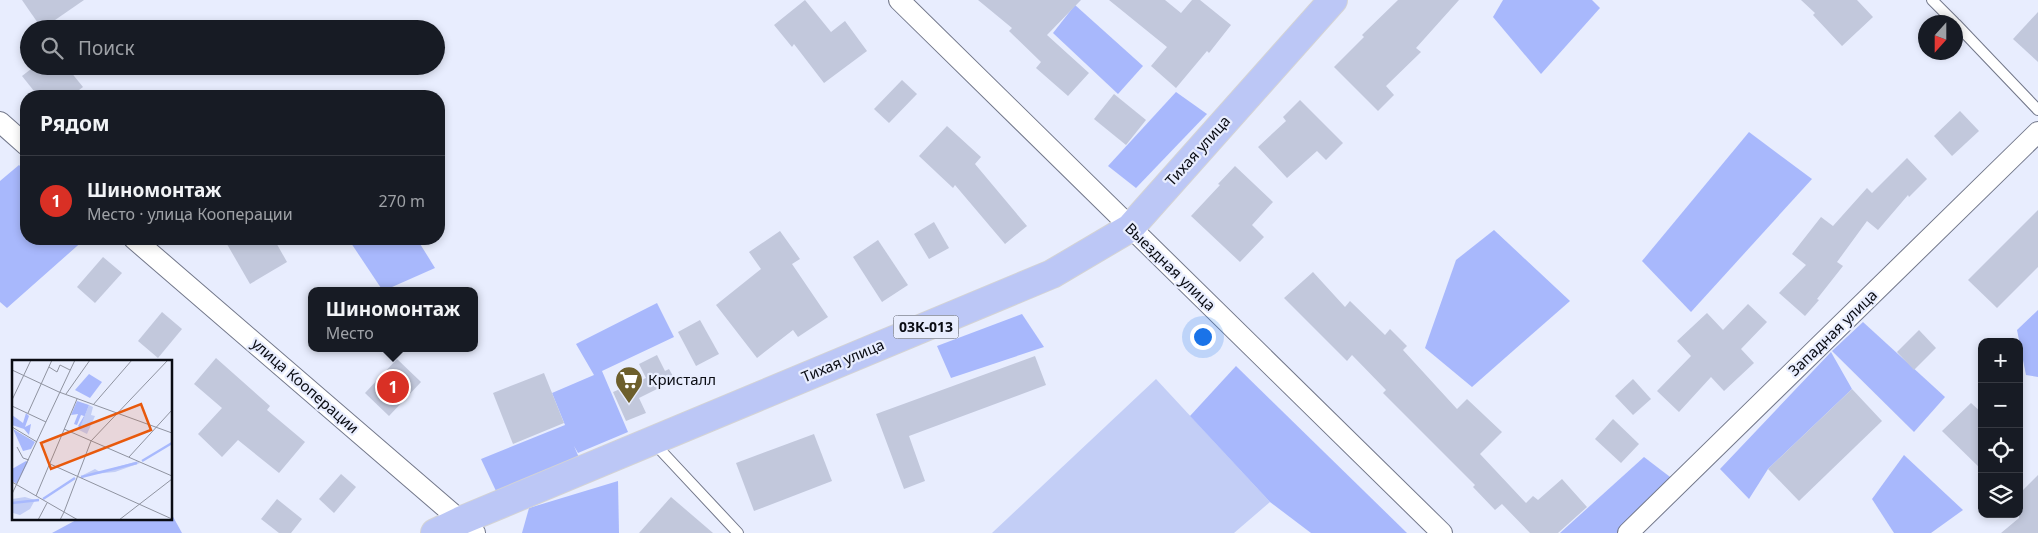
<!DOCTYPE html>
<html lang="ru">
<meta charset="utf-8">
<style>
body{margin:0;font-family:"Noto Sans",sans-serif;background:#242831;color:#f1f3f6}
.controls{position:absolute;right:15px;bottom:15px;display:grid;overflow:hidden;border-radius:10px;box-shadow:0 2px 8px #0003}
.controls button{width:45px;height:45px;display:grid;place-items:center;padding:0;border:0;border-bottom:1px solid #363941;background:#171b24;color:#f1f3f6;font:25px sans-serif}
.compass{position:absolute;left:1918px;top:15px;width:45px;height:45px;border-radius:50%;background:#171b24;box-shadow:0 2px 8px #0003;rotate:201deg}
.you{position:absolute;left:1202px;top:336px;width:18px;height:18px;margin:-12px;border:4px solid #fff;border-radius:50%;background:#1a73e8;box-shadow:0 0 0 8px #1a73e833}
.badge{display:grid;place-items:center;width:32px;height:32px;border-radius:50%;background:#d93025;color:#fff;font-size:16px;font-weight:700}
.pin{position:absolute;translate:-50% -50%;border:2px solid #fff;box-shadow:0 1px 5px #0006}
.popup{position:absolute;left:308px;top:287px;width:170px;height:65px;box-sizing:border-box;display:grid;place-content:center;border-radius:10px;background:#171b24;filter:drop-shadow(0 1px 4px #0005);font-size:16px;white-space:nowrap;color:#9ea1a6}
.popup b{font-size:19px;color:#f1f3f6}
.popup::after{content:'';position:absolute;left:50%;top:100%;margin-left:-10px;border:10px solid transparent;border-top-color:#171b24}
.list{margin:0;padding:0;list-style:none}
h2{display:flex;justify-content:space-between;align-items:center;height:65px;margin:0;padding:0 20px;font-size:21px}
h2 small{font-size:16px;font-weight:400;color:#9ea1a6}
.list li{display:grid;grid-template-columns:32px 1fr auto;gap:15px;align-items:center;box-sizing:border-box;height:90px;padding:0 20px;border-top:1px solid #363941}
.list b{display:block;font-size:19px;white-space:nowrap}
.list p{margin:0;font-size:16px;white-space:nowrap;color:#9ea1a6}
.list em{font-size:16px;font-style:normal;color:#9ea1a6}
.icon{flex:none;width:28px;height:28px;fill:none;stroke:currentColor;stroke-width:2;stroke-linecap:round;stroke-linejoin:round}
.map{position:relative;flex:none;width:2038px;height:533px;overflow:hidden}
.search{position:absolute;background:#171b24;box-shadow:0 2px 8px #0003;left:20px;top:20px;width:425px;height:55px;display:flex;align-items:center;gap:12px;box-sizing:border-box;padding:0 18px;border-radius:28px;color:#9ea1a6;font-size:19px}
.panel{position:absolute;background:#171b24;box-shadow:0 2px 8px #0003;left:20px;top:90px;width:425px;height:155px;border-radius:20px}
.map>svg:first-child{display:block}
</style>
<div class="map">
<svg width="2038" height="533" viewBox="0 0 2038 533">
<rect width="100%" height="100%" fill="#e8edfe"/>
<path fill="#c3cef6" d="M 1156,379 L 1270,502 L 1234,533 L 992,533 Z"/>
<g fill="#a8b8fc">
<path d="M 1503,0 L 1592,0 L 1600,8 L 1541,74 L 1493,17 Z"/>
<path d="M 1075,5 L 1143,66 L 1118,94 L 1053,33 Z"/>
<path d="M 1176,92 L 1207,114 L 1136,188 L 1108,166 Z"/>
<path d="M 1749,132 L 1812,179 L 1691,312 L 1642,261 Z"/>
<path d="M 19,165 L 26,172 L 26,239 L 85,239 L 7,308 L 0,302 L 0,181 Z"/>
<path d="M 1494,230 L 1570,301 L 1472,387 L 1425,348 L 1456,260 Z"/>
<path d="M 352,239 L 417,239 L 435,268 L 383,291 L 349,240 Z"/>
<path d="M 657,303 L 674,337 L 602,371 L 628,432 L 578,453 L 574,446 L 580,460 L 496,491 L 481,459 L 565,425 L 552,393 L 594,375 L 576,344 Z"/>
<path d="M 2038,310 L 2038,377 L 2026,375 L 2017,330 Z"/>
<path d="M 1022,314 L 1044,347 L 951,378 L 937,346 Z"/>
<path d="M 1863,322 L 1945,397 L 1914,432 L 1832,351 Z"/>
<path d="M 1831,352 L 1852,389 L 1768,469 L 1749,499 L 1720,469 Z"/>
<path d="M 1236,366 L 1407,533 L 1311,533 L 1270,502 L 1190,416 Z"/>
<path d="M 1904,455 L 1963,510 L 1931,533 L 1894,533 L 1872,499 Z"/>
<path d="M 1644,457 L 1674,480 L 1620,533 L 1560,533 Z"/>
<path d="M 618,481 L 619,533 L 522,533 L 529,508 Z"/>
<path d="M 171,513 L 182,533 L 52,533 L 78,519 L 171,519 Z"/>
</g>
<g fill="#c2c8dc">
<path d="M 22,0 L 84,0 L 42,29 Z"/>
<path d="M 805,0 L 831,32 L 845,21 L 867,51 L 824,83 L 794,44 L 792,47 L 774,25 Z"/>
<path d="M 978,0 L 1081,0 L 1047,35 L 1089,73 L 1068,96 L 1036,68 L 1041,62 L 1009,31 L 1012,28 Z"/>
<path d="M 1109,0 L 1165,0 L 1181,13 L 1192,0 L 1200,0 L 1231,25 L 1209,53 L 1207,51 L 1176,88 L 1151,66 L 1167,47 Z"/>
<path d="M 1398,0 L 1459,0 L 1416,48 L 1421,52 L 1386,86 L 1394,95 L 1378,111 L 1334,67 L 1364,37 L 1362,35 Z"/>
<path d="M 1801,0 L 1857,0 L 1873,17 L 1842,46 L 1813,15 L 1815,13 Z"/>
<path d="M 2038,12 L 2038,62 L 2013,39 Z"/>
<path d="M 35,66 L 66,66 L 83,87 L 71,96 L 38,96 L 22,76 Z"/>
<path d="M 902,80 L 917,94 L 889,123 L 874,109 Z"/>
<path d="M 1114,94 L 1146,120 L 1126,145 L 1094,119 Z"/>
<path d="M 1300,100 L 1343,143 L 1326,160 L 1317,151 L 1287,178 L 1258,147 L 1286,121 L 1283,117 Z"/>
<path d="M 1960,111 L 1979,131 L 1952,156 L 1934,136 Z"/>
<path d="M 947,126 L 981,157 L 975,164 L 1027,226 L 1005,244 L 955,185 L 953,188 L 919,156 Z"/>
<path d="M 1907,158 L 1927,179 L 1909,197 L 1908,195 L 1878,230 L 1867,221 L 1837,262 L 1843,266 L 1817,299 L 1819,300 L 1805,316 L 1779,293 L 1806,265 L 1792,254 L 1821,217 L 1833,226 L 1867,188 L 1872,193 Z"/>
<path d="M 1235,166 L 1273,202 L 1252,225 L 1264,237 L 1240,262 L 1191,216 L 1220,185 L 1218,184 Z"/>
<path d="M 2038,210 L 2038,267 L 1997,308 L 1968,280 Z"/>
<path d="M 934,222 L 949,248 L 929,259 L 914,234 Z"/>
<path d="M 780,231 L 800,259 L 792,264 L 828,317 L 798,337 L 793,330 L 757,358 L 716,305 L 761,269 L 749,252 Z"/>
<path d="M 224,239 L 274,239 L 287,262 L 250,284 Z"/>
<path d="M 878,240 L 908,285 L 882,302 L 853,257 Z"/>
<path d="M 103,257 L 122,273 L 95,303 L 77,287 Z"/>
<path d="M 1313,272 L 1345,307 L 1350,301 L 1385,335 L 1390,329 L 1407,346 L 1403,350 L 1457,409 L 1467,399 L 1502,432 L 1480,454 L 1526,503 L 1533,496 L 1538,500 L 1562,479 L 1587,507 L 1558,533 L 1530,533 L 1502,504 L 1495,510 L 1473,487 L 1475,485 L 1383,393 L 1386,390 L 1352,355 L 1347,361 L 1284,298 Z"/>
<path d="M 1748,304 L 1767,322 L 1741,349 L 1754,363 L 1724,391 L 1711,377 L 1679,412 L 1657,391 L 1691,356 L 1677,341 L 1707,313 L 1723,330 Z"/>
<path d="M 162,312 L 182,329 L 158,358 L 138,341 Z"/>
<path d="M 700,320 L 719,354 L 696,366 L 678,332 Z"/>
<path d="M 1919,330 L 1936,348 L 1914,370 L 1897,352 Z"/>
<path d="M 657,355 L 665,371 L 669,369 L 675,380 L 639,398 L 646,413 L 626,421 L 613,392 L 646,378 L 639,364 Z"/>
<path d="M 1035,356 L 1046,385 L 909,436 L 925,481 L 904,489 L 876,414 Z"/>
<path d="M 216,358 L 270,406 L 267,410 L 305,442 L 279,473 L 238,440 L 222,457 L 198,434 L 222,408 L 194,384 Z"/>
<path d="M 397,359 L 421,382 L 389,416 L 365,393 Z"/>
<path d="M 544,373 L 564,423 L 513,444 L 493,393 Z"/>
<path d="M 1633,379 L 1651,399 L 1633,415 L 1615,396 Z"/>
<path d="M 1852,389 L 1882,421 L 1799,501 L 1768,469 Z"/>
<path d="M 1971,403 L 1982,413 L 1982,470 L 1942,431 Z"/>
<path d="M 1613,419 L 1639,444 L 1621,463 L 1595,439 Z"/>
<path d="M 814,434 L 832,481 L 754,511 L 736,463 Z"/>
<path d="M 341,474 L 356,487 L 334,513 L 319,499 Z"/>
<path d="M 2038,475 L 2038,533 L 2001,533 L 2019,518 L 2019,494 Z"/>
<path d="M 671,497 L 713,533 L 639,533 Z"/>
<path d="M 277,499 L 302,519 L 291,533 L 279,533 L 261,519 Z"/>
</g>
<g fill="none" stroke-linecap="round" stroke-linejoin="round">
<g stroke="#72778a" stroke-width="12">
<g id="service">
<path d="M 1932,0 L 1954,22"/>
<path d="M 1956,24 L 2038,110"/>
<path d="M 652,441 L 738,533"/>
</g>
</g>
<g stroke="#72778a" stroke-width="22">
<g id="minor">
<path d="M 899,0 L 1442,533"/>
<path d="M 0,122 L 26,145"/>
<path d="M 134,239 L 475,533"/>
<path d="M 1628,533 L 2038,132"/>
</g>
</g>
<g stroke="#d3d3d5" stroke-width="30">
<path id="primary" d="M 435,533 L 460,521 L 1052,274 L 1130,228 L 1333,0"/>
</g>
<use href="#service" stroke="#fff" stroke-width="10"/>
<use href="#minor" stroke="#fff" stroke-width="20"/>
<use href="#primary" stroke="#bcc7f6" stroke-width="28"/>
</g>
<defs>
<g id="supermarket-pin" transform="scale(1.4375)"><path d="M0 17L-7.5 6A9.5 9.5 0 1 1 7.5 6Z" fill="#6d5f2c" stroke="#e8edfe"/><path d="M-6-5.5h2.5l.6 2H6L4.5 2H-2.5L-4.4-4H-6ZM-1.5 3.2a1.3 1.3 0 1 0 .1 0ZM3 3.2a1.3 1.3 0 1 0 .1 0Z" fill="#fff"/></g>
</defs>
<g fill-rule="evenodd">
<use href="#supermarket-pin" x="629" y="380"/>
</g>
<g text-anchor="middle" stroke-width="4.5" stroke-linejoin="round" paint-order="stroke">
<rect fill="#e8edfe" stroke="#4d505a" stroke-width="1" x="893.5" y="315.5" width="65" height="23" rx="4"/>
<g font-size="14" font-weight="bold" fill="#0a0c13">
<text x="926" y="332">03К-013</text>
</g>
<g font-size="15" fill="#0a0c13" stroke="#e8edfe">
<text transform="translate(1198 151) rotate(-48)" y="5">Тихая улица</text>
<text transform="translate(1170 267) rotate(44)" y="5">Выездная улица</text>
<text transform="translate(1833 333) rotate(-44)" y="5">Западная улица</text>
<text transform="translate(843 361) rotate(-23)" y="5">Тихая улица</text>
<text transform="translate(305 386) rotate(41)" y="5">улица Кооперации</text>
</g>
<g font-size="15" fill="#0a0c13" stroke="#e8edfe" text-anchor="start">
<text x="648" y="385">Кристалл</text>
</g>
</g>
<g transform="translate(12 360)">
<rect width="160" height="160" fill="#e8edfe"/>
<path d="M 77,45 L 81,47 L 79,55 L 83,56 L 75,74 L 67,70 ZM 126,101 L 128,103 L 103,112 L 71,115 L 83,109 L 88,112 ZM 13,137 L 23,140 L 18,149 L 8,155 L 1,153 L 0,139 Z" fill="#c3cef6"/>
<path d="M 77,14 L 90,22 L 78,38 L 63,30 ZM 65,41 L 77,45 L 68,68 L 66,66 L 72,56 L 69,55 L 65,65 L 62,64 L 66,54 L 59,55 ZM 14,53 L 17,56 L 13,67 L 19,64 L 17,75 L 12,69 L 0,65 L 0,55 L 11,63 ZM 1,69 L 23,82 L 19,89 L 11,91 ZM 14,101 L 16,102 L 5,124 L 0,121 L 0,109 Z" fill="#a8b8fc"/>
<path fill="none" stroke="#a8b9fd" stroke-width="2.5" d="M 130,101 L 160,83M 69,117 L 125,103M 31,139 L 63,118M 0,143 L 27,140"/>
<path fill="none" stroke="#8f93a0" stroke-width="1" d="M 37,7 L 45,12 L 48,5 L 58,10M 0,10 L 47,32 L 160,73M 54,34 L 78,0M 0,40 L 19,0M 81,45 L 120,0M 0,46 L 34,62M 16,53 L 40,0M 0,67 L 25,82M 52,69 L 160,116M 5,87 L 11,98 L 17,100M 117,97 L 160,50M 36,103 L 160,159M 0,122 L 52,152 L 48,160M 0,134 L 63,0M 24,136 L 65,39M 26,160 L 35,143M 66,160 L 52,152 L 79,81 L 156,0M 107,160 L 160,119"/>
<path fill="#e8590c" fill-opacity="0.15" stroke="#e8590c" stroke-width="2.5" d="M 129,44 L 139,70 L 39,109 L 29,83 Z"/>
<rect width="160" height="160" fill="none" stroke="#0a0c13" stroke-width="2.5"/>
</g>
</svg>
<div class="controls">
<button>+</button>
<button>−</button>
<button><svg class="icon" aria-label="locate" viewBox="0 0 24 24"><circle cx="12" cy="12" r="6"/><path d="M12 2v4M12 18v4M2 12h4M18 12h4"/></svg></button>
<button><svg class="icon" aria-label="layers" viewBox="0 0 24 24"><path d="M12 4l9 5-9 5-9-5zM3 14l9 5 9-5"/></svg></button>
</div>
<svg class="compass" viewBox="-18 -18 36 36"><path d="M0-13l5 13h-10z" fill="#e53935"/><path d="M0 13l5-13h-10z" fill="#9ea1a6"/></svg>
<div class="you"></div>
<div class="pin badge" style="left:393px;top:387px">1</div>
<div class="popup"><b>Шиномонтаж</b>Место</div>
<div class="search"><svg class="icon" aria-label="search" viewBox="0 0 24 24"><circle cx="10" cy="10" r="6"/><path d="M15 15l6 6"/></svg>Поиск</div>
<section class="panel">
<h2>Рядом<small></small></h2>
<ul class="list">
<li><span class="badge">1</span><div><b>Шиномонтаж</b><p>Место · улица Кооперации</p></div><em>270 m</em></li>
</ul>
</section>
</div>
